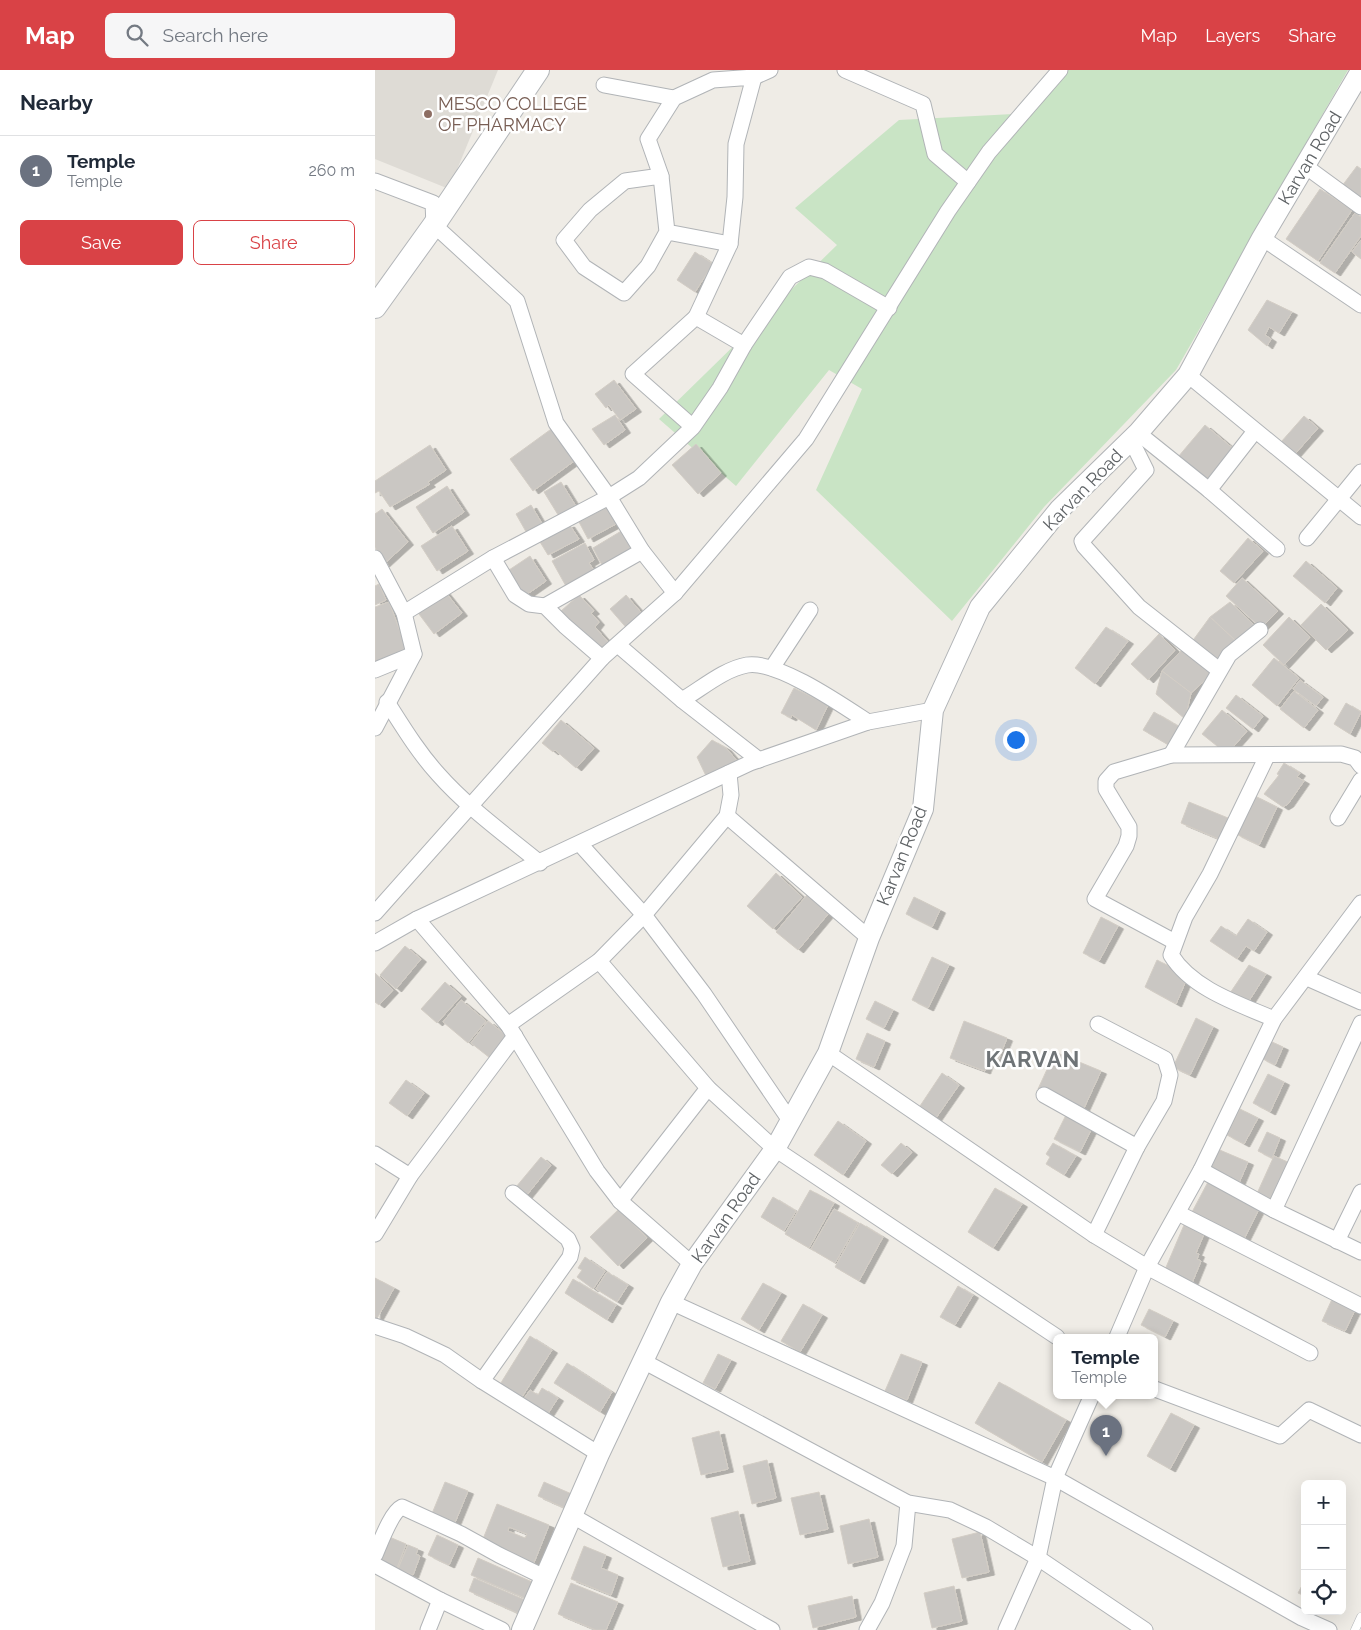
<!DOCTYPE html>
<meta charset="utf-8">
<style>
body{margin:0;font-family:Raleway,sans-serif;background:#f6f6f7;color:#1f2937}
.controls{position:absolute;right:15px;bottom:15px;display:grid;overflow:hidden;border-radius:8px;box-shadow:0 5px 20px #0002}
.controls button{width:45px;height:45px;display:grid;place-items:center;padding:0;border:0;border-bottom:1px solid #e0e1e3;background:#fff;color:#1f2937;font:25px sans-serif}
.you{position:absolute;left:640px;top:669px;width:18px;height:18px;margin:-12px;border:4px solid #fff;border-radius:50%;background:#1a73e8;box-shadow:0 0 0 8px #1a73e833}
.badge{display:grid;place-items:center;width:32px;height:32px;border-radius:50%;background:#d94246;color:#fff;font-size:16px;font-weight:700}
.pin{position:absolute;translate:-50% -41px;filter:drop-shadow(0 1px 2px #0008)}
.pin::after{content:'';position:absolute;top:26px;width:18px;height:15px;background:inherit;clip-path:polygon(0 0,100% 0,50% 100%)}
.popup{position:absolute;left:678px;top:1264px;width:105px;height:65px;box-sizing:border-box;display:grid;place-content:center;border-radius:8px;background:#fff;filter:drop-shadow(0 1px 4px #0005);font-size:16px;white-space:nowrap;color:#747a83}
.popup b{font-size:19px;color:#1f2937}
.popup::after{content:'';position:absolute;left:50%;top:100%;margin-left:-10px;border:10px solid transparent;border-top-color:#fff}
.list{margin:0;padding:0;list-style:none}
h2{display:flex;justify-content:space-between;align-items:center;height:65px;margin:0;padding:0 20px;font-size:21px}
h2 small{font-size:16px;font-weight:400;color:#747a83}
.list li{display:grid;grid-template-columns:32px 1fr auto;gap:15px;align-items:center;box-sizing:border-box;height:70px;padding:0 20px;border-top:1px solid #e0e1e3}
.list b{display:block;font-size:19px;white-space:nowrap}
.list p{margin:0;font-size:16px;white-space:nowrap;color:#747a83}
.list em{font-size:16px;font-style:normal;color:#747a83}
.actions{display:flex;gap:10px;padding:15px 20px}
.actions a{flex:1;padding:11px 0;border:1px solid #d94246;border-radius:8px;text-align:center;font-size:18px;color:#d94246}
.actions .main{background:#d94246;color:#fff}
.icon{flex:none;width:28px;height:28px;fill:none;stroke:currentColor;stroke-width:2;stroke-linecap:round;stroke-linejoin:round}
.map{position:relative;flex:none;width:986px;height:1560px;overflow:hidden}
header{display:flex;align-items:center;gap:30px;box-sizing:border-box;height:70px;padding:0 25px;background:#d94246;color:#fff}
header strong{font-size:24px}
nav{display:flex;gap:28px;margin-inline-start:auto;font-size:18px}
.search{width:350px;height:45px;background:#f6f6f7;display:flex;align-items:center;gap:12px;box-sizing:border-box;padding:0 18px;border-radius:8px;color:#747a83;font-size:19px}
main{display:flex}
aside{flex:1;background:#fff}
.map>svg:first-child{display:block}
</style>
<header>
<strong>Map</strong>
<div class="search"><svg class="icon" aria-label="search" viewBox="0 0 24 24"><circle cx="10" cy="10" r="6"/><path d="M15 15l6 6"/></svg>Search here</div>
<nav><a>Map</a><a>Layers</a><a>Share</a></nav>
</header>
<main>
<aside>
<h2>Nearby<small></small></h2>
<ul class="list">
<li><span class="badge" style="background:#6b7280">1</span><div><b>Temple</b><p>Temple</p></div><em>260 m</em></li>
</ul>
<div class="actions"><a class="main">Save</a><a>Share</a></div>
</aside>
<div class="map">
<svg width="986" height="1560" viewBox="0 0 986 1560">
<defs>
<filter id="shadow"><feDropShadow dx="5.5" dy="3" stdDeviation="0" flood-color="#0004"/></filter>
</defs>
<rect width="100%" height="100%" fill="#efece6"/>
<path fill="#dedbd5" d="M 0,0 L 123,0 L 74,119 L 0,89 Z"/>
<path fill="#c9e4c5" d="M 693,0 L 973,0 L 801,300 L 669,437 L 577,551 L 441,420 L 487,319 L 454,300 L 361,416 L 284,349 L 462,175 L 420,138 L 524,50 L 658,43 Z"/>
<g fill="#cac7c3" stroke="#d3cdc5" fill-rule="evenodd" filter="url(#shadow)">
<path d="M 982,96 L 986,99 L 986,130 L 967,116 Z"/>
<path d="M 945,119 L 977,140 L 943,191 L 911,169 Z"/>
<path d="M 980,143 L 986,147 L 986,166 L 960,203 L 945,193 Z"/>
<path d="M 986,170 L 986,189 L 977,182 Z"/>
<path d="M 320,182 L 338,194 L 320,222 L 302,210 Z"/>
<path d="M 892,230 L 917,242 L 904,263 L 894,257 L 890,265 L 896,269 L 892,276 L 873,260 Z"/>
<path d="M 239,310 L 261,339 L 245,350 L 234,335 L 231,338 L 220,324 Z"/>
<path d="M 240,345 L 250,360 L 229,375 L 217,359 Z"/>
<path d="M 929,346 L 943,358 L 920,384 L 906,372 Z"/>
<path d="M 830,355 L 861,381 L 834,413 L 803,387 Z"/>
<path d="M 179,357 L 202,389 L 158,421 L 135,389 Z"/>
<path d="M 321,374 L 346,403 L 323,424 L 297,395 Z"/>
<path d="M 55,375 L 71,400 L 53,412 L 55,414 L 15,437 L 4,421 L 0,423 L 0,411 Z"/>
<path d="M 186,412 L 202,438 L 185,448 L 169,422 Z"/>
<path d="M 72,416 L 89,442 L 58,463 L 41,437 Z"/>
<path d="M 156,435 L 169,457 L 154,467 L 141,444 Z"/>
<path d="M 232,437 L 241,454 L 213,469 L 204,452 Z"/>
<path d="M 7,439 L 33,472 L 9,494 L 0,477 L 0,444 Z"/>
<path d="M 194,454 L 204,469 L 173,485 L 162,467 Z"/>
<path d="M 77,456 L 93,481 L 62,501 L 46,476 Z"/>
<path d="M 248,460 L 258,479 L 228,497 L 218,478 Z"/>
<path d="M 873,468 L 888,481 L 859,513 L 845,501 Z"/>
<path d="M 210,473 L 219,490 L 214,493 L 220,502 L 192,518 L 177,491 Z"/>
<path d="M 155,486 L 171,511 L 148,527 L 131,502 Z"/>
<path d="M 931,491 L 962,518 L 950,533 L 918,506 Z"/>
<path d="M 867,508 L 903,541 L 886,558 L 851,526 Z"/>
<path d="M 4,514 L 11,530 L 0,535 L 0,516 Z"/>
<path d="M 68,519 L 87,543 L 59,564 L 41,540 Z"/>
<path d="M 204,525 L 219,541 L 216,543 L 224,552 L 220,557 L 233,572 L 222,582 L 186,541 Z"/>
<path d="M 251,525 L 271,548 L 255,562 L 235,539 Z"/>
<path d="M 14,532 L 33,583 L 0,596 L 0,537 Z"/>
<path d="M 855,532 L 879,555 L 862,572 L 835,547 Z"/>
<path d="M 946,534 L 973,560 L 951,580 L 926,555 Z"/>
<path d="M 835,547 L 862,572 L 842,592 L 816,573 Z"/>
<path d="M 914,547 L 935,567 L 909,595 L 888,575 Z"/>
<path d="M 731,557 L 753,571 L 720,614 L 700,598 Z"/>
<path d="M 784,564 L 800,580 L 773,610 L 756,594 Z"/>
<path d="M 807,580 L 838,603 L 816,623 L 787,601 Z"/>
<path d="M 899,588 L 924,608 L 902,636 L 877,615 Z"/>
<path d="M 787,601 L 816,623 L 810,649 L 781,624 Z"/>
<path d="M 925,610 L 948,627 L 941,636 L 918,619 Z"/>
<path d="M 419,618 L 453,635 L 441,660 L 417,645 L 416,648 L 406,643 Z"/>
<path d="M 919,621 L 943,640 L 929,658 L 905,639 Z"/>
<path d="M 861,625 L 888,646 L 878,659 L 851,638 Z"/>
<path d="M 971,633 L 986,642 L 975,664 L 959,654 Z"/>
<path d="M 847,640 L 872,661 L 852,684 L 827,664 Z"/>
<path d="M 779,642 L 808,659 L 797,677 L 768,660 Z"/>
<path d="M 186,650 L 219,678 L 201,698 L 180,680 L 178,682 L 167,673 Z"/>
<path d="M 337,670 L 351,678 L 363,692 L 332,708 L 322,687 Z"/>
<path d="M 909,693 L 925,703 L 922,707 L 929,711 L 913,734 L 908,737 L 889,724 L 904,705 L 902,704 Z"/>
<path d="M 880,726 L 902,737 L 884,775 L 861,764 Z"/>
<path d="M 814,732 L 853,748 L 844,769 L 806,753 Z"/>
<path d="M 401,803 L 427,827 L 398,859 L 372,836 Z"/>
<path d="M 432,825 L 454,843 L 423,880 L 401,862 Z"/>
<path d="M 539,827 L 565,840 L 557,857 L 531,844 Z"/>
<path d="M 726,847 L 743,856 L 724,891 L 708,883 Z"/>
<path d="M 873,849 L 892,862 L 879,881 L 871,876 L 862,889 L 835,871 L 846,856 L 861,866 Z"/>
<path d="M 30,876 L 46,889 L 21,919 L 5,905 Z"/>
<path d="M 557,887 L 574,895 L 553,938 L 537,930 Z"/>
<path d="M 782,890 L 813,906 L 801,934 L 770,917 Z"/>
<path d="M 874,895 L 891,904 L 872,934 L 853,926 Z"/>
<path d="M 0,903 L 18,920 L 4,935 L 0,932 Z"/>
<path d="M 70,912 L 86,926 L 62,953 L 46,939 Z"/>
<path d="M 86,930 L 111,951 L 93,973 L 68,952 Z"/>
<path d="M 500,931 L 518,940 L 509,958 L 491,949 Z"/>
<path d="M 821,948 L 838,957 L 815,1005 L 798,997 Z"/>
<path d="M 113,951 L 132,966 L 115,988 L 96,973 Z"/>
<path d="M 589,951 L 632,968 L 622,993 L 614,990 L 610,1001 L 575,988 Z"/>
<path d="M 492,963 L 510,971 L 499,997 L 481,989 Z"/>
<path d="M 895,971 L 908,977 L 900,995 L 886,988 Z"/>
<path d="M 680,982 L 726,1001 L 709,1038 L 663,1019 Z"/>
<path d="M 567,1003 L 584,1015 L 561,1048 L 545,1036 Z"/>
<path d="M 893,1004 L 909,1012 L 895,1042 L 878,1033 Z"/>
<path d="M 31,1010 L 49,1023 L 32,1046 L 14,1033 Z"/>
<path d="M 865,1039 L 883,1048 L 869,1074 L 852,1065 Z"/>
<path d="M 692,1043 L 718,1056 L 705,1082 L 679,1069 Z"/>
<path d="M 463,1051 L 491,1071 L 468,1105 L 439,1085 Z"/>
<path d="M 892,1062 L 905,1068 L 897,1088 L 883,1081 Z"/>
<path d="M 526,1073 L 537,1082 L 517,1104 L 506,1095 Z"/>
<path d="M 678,1073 L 701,1086 L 689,1105 L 671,1094 L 675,1087 L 671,1084 Z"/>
<path d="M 840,1078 L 873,1092 L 864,1113 L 832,1098 Z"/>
<path d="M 899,1086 L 915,1093 L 896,1135 L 880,1128 Z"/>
<path d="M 166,1087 L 176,1095 L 151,1126 L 141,1117 Z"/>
<path d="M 834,1110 L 885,1137 L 868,1171 L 816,1144 Z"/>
<path d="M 620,1118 L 647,1134 L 618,1178 L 593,1162 Z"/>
<path d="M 435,1120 L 459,1133 L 434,1178 L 410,1164 Z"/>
<path d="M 398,1127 L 421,1141 L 409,1161 L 386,1147 Z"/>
<path d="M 244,1139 L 272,1168 L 243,1196 L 215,1167 Z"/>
<path d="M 459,1139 L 483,1153 L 460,1193 L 436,1179 Z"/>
<path d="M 485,1153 L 508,1167 L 484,1211 L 460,1197 Z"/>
<path d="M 809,1155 L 829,1164 L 821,1183 L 824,1184 L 822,1189 L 826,1191 L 815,1218 L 789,1202 Z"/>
<path d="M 210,1187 L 230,1201 L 218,1219 L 202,1207 L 207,1200 L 203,1198 Z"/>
<path d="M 232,1202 L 253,1215 L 242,1232 L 221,1219 Z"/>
<path d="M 0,1208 L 19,1218 L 0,1252 Z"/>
<path d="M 198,1209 L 241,1235 L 232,1250 L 190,1223 Z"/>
<path d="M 388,1213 L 406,1223 L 384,1260 L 366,1249 Z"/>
<path d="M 583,1216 L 598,1225 L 580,1255 L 565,1247 Z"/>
<path d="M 958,1227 L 981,1238 L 970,1261 L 947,1251 Z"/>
<path d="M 428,1234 L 447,1245 L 425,1282 L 406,1271 Z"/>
<path d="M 774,1239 L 798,1251 L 790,1267 L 766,1255 Z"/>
<path d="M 155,1266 L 177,1280 L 145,1330 L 124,1316 Z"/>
<path d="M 343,1284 L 356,1290 L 340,1319 L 328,1313 Z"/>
<path d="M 526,1284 L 547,1292 L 532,1330 L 510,1321 Z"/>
<path d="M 192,1293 L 237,1322 L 225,1342 L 179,1313 Z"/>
<path d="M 624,1312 L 691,1350 L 667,1392 L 600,1353 Z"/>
<path d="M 167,1318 L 183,1328 L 172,1345 L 148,1330 L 155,1320 L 163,1325 Z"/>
<path d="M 796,1343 L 819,1355 L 795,1399 L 772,1386 Z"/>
<path d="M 344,1361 L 353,1399 L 326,1405 L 317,1368 Z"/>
<path d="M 392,1390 L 401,1428 L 377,1434 L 368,1396 Z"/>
<path d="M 70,1412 L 93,1421 L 79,1455 L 56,1446 Z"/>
<path d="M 169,1412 L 199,1425 L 192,1439 L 163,1426 Z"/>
<path d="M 444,1422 L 453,1459 L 425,1465 L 416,1428 Z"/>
<path d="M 122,1434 L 174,1455 L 158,1495 L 106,1474 ZM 134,1457 L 152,1464 L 150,1468 L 133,1461 Z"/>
<path d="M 363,1441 L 375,1491 L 348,1497 L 336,1448 Z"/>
<path d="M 494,1449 L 503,1487 L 473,1494 L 465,1456 Z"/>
<path d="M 605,1462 L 614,1502 L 587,1508 L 577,1469 Z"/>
<path d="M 62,1465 L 83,1475 L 74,1495 L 53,1485 Z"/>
<path d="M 12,1466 L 31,1474 L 22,1498 L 3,1490 Z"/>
<path d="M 33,1475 L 43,1479 L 41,1484 L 45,1486 L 38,1505 L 23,1499 Z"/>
<path d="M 209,1476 L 231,1485 L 226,1498 L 243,1505 L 236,1525 L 196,1509 Z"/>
<path d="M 103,1488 L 157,1512 L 150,1528 L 96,1505 Z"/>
<path d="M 99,1508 L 150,1530 L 145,1544 L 94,1521 Z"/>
<path d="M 930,1510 L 930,1526 L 923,1523 Z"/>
<path d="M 196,1513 L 243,1532 L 231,1560 L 221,1560 L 183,1544 Z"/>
<path d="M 579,1516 L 587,1551 L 557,1558 L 549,1523 Z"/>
<path d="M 477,1526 L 481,1547 L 438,1558 L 433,1536 Z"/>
</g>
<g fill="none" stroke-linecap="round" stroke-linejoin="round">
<g stroke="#b1b4b7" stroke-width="9">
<path id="service" d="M 980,1560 L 986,1547"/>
</g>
<g stroke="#b1b4b7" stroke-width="17">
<g id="minor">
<path d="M 470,0 L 548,34 L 560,84 L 593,112"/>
<path d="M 379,7 L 395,0"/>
<path d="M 229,15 L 299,28"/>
<path d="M 930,96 L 986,137"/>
<path d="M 286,106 L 273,69 L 299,28 L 338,10 L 379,7 L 361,74 L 360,127 L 355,174"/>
<path d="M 0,111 L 58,133 L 59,155 L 142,231 L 181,353 L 234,427 L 267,481 L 300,523"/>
<path d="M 292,162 L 286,106 L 250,111 L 215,140 L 189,170 L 209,197 L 249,223 L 273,196 L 292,162 L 355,174 L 321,247"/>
<path d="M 887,168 L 986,235"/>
<path d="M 369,275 L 415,207 L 434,197 L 450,201 L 514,238"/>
<path d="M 813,305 L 986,447"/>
<path d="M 763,363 L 834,420 L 902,479"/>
<path d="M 756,370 L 771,400 L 707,471 L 709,476 L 764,537 L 844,600"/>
<path d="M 834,420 L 880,361"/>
<path d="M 932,468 L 986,402"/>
<path d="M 0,488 L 29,543 L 39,584 L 0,658"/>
<path d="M 118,488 L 140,525 L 154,534 L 170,536 L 190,556 L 227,588"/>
<path d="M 170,536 L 267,481"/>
<path d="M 29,543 L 118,488 L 234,427 L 264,408 L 318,357 L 258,304 L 321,247 L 369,275 L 345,318 L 318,357"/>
<path d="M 243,575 L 307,630 L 384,690"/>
<path d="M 397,598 L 435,540"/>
<path d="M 0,600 L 39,584"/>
<path d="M 307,630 C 326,619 349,599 372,595 C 402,590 467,635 493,652"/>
<path d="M 12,632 C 28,657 43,682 63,704 C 93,738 131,765 165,793"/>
<path d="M 796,685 L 854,585 L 885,560"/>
<path d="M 892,686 L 835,804 L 810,847 L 796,885 C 817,919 864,934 899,949"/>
<path d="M 352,746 L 494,868"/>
<path d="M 963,748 L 986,710"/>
<path d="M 205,774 L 269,845 L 329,924 L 416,1052"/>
<path d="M 0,843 L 227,588 L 300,523 L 431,369 L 573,141 L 614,82 L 685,0"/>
<path d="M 42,849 L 133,955 L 222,1101 L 245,1131 L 317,1194"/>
<path d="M 800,872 L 720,829 L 751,776 L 754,766 L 754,757 L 731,719 L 731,711 L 739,702 L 796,685 L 966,684 L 980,688 L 986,696"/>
<path d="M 0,873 L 42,849 L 375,693 L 493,652 L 558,640"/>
<path d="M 224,891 L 333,1018 L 400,1079 L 682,1267"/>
<path d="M 932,908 L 986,932"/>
<path d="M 133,955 L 224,891 L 269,845 L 352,746 L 356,725 L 354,703"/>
<path d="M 453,983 L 719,1165 L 772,1197 L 935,1283"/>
<path d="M 669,1025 L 762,1077"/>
<path d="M 0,1084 L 35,1106"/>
<path d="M 826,1100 L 899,1140 L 986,1182"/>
<path d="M 245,1131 L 333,1018"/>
<path d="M 899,1140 L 986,953"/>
<path d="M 803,1143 L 986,1236"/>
<path d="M 0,1164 L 35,1106 L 140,966"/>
<path d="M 719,1165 L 762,1077 L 789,1031 L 795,1005 L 790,989 L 723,954"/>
<path d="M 962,1171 L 986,1122"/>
<path d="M 296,1232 L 680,1408 L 927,1548 L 954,1560"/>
<path d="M 0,1256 L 30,1266 L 70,1285 L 107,1311 L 224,1384"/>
<path d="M 742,1267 L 772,1197 L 826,1100 L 899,949 L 986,833"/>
<path d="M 268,1291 L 533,1433 L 575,1440 L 611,1457 L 663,1488 L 770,1560"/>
<path d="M 107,1311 L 195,1187 L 197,1178 L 193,1169 L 138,1123"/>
<path d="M 780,1319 L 905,1366 L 934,1340 L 986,1365"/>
<path d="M 196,1445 L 397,1560"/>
<path d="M 0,1485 C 5,1474 16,1442 27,1437 L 86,1464 L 124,1485 L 169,1507"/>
<path d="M 0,1495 L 65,1530"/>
<path d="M 53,1560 L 65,1530 L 127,1560"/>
<path d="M 492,1560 L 507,1533 L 529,1476 L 533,1433"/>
<path d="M 631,1560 L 663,1488 L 680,1408 L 717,1325"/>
</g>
</g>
<g stroke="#b1b4b7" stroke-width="22">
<path id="tertiary" d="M 147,1560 L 224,1384 L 296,1232 L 317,1194 L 400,1079 L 453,983 L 494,868 L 548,739 L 558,640 L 605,537 L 684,440 L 763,363 L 813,305 L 887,168 L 986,1"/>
</g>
<g stroke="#b3b6b9" stroke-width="24">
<path id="secondary" d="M 0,237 L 59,155 L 163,0"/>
</g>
<use href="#service" stroke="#fff" stroke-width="8"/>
<use href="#minor" stroke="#fff" stroke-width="15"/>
<use href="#tertiary" stroke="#fff" stroke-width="20"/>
<use href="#secondary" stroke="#fff" stroke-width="22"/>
</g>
<circle fill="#8d6e63" stroke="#fff" stroke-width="2" cx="53" cy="44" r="5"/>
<g text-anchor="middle" stroke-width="5" stroke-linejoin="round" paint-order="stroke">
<g font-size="18" fill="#785e54" stroke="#fff" text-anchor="start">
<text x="63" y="40">MESCO COLLEGE<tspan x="63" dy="21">OF PHARMACY</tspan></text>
</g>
<g font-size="18" fill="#5e6265" stroke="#fff">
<text transform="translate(935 88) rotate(-59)" y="6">Karvan Road</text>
<text transform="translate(708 420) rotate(-46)" y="6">Karvan Road</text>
<text transform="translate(527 786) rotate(-68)" y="6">Karvan Road</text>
<text transform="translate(351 1148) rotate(-55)" y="6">Karvan Road</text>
</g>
<g font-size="22" font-weight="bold" letter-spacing="1" fill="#6f7477" stroke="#fff">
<text x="658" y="997">KARVAN</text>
</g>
</g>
</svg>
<div class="controls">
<button>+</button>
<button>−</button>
<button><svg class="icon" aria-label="locate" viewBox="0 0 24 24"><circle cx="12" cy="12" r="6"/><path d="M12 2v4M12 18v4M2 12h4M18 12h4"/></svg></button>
</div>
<div class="you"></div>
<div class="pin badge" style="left:731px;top:1386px;background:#6b7280">1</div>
<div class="popup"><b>Temple</b>Temple</div>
</div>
</main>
